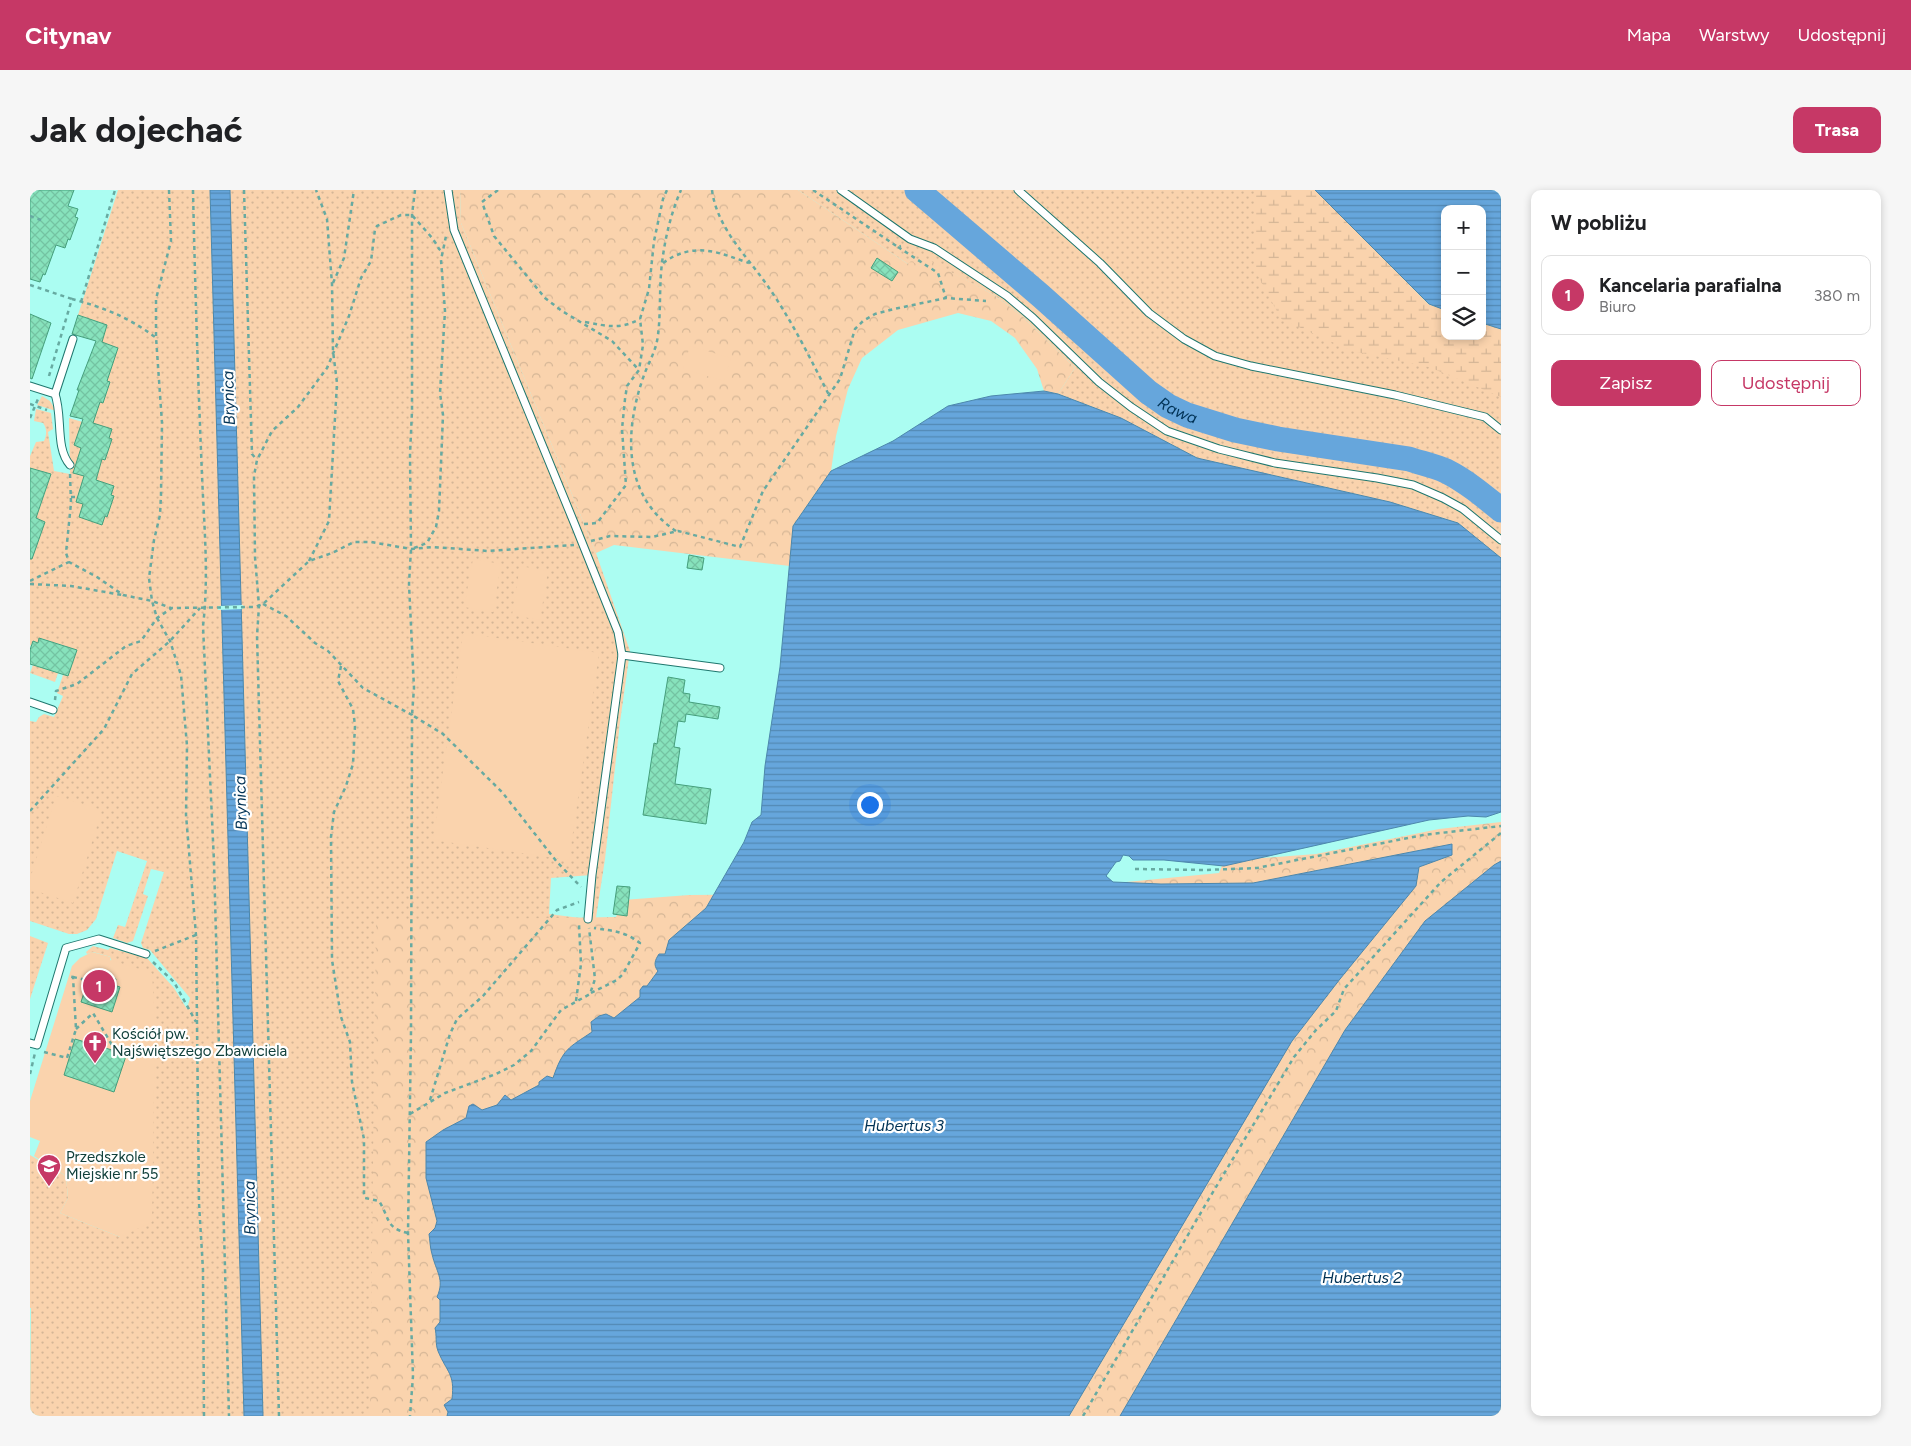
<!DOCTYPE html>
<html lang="pl">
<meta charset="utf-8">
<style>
body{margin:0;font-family:Figtree,sans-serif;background:#f6f6f6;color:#202124}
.controls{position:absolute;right:15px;top:15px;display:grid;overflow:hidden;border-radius:10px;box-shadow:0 2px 8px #0003}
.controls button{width:45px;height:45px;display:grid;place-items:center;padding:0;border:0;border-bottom:1px solid #e0e0e0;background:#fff;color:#202124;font:25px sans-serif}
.you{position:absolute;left:839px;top:614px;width:18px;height:18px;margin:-12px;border:4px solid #fff;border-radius:50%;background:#1a73e8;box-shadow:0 0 0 8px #1a73e833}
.badge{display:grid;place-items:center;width:32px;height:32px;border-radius:50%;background:#c63866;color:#fff;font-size:16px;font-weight:700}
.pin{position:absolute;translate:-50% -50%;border:2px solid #fff;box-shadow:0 1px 5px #0006}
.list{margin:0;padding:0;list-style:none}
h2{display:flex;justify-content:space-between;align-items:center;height:65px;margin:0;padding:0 20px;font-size:21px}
h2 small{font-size:16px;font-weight:400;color:#757577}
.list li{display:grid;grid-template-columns:32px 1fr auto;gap:15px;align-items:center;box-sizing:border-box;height:80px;margin:0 10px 10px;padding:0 10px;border:1px solid #e0e0e0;border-radius:10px}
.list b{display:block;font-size:19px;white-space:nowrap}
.list p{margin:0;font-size:16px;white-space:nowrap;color:#757577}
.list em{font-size:16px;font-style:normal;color:#757577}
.actions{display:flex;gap:10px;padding:15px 20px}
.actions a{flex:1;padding:11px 0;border:1px solid #c63866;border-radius:10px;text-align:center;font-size:18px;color:#c63866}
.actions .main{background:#c63866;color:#fff}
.icon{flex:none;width:28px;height:28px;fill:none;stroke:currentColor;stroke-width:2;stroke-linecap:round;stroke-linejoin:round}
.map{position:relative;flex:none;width:1471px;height:1226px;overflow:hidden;border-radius:10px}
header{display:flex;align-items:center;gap:30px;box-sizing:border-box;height:70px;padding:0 25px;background:#c63866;color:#fff}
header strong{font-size:24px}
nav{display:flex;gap:28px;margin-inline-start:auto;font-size:18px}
.intro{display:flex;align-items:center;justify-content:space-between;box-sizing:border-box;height:120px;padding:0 30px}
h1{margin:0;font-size:35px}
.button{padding:12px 22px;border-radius:10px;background:#c63866;color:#fff;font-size:18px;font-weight:700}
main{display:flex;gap:30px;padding:0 30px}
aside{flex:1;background:#fff;border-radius:10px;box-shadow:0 2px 8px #0003}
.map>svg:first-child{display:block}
</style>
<header>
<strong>Citynav</strong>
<nav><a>Mapa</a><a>Warstwy</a><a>Udostępnij</a></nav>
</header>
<div class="intro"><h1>Jak dojechać</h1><a class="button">Trasa</a></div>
<main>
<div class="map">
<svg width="1471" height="1226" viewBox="0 0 1471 1226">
<defs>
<pattern id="grass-dots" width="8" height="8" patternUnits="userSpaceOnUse" patternTransform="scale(1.25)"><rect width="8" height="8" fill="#fad3ad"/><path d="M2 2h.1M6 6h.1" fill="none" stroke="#d5b696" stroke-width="1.8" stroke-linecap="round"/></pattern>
<pattern id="wetland-marsh" width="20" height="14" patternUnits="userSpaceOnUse" patternTransform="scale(1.25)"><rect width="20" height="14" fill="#fad3ad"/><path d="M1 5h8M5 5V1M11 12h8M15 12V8" fill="none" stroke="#d5b696"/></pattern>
<pattern id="park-crowns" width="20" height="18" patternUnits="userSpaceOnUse" patternTransform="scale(1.25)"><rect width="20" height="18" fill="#fad3ad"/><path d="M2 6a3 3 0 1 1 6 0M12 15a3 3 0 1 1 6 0" fill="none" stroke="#d5b696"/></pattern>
<pattern id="water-rules" width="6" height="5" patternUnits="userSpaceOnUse" patternTransform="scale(1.25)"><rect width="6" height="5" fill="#66a6dc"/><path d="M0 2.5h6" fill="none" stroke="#5389b4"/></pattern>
<pattern id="building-cross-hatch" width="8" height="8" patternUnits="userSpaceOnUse" patternTransform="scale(1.25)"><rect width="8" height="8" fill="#87e2bc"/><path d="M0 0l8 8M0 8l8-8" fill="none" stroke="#74c3a2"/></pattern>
</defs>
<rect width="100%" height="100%" fill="#abfdf2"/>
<g fill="url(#grass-dots)" fill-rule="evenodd">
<path d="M 88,0 L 180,0 L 214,1226 L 0,1226 L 1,1118 L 0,1118 L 0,965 L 36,986 L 38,1008 L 30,1023 L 90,1047 L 81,767 L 63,762 L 57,764 L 56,762 L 63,756 L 78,760 L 80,758 L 117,768 L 144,798 L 157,819 L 160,808 L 120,760 L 113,758 L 111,753 L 134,682 L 121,679 L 113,704 L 118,706 L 103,751 L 97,753 L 83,748 L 88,735 L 95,737 L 117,671 L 87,661 L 66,729 L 57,740 L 47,744 L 39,744 L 0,731 L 0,531 L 6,532 L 9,527 L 14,524 L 24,527 L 33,506 L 27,503 L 33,485 L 38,486 L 47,460 L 10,448 L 8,453 L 3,451 L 1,456 L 0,455 L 0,368 L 2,368 L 15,332 L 3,327 L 8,322 L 21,284 L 0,278 L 0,266 L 6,252 L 14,251 C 17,244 17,239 13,233 L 4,231 L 6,219 L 21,223 L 23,239 L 18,242 L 24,281 L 40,284 L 39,228 L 56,233 L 70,212 L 73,213 L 80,193 L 77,191 L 88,158 L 70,152 L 77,135 L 48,125 Z"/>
<path d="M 200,0 L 430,0 L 431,33 L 566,363 L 600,461 L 590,532 L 575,669 L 565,734 L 417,1226 L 233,1226 ZM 562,685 L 558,729 L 519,724 L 521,688 Z"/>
<path d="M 768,0 L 882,0 L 962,67 L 1111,201 L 1141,221 L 1169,235 L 1239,254 L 1326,265 L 1394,278 L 1426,291 L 1453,309 L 1471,325 L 1471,368 L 1428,333 L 1360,312 L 1167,268 L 1091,228 L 1028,204 L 1045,178 L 992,126 L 964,105 L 895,69 L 890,76 L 878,74 Z"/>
<path d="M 895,0 L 1285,0 L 1398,114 L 1415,120 L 1415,146 L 1452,146 L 1452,133 L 1471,139 L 1471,315 C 1448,296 1426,281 1397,270 L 1246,245 L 1179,229 L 1142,213 L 1115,194 Z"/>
<path d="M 12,206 L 20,211 L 26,221 L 7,215 Z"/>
<path d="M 3,475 L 28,483 L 25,492 L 0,483 Z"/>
<path d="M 0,746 L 18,753 L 0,809 Z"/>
</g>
<path fill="url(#wetland-marsh)" d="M 1226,0 L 1285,0 L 1398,114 L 1415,120 L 1415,146 L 1452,146 L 1452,133 L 1471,139 L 1471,207 L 1399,177 L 1322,161 L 1251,129 L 1224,78 Z"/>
<g fill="url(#park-crowns)">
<path d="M 430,0 L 768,0 L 878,74 L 881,71 L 890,76 L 895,68 L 964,105 L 992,126 L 1045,178 L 1028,204 L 1014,201 L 1007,179 L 985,148 L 961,131 L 928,123 L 868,140 L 832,168 L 818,199 L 806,246 L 801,281 L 763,336 L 760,376 L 584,355 L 566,363 L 431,33 Z"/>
<path d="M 1471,632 L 1471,1226 L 340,1226 L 346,731 L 586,727 L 593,710 L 659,705 L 983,703 L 1189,683 L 1194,671 L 1286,664 L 1409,639 Z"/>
</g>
<g fill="#fad3ad">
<path d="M 660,156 L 701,168 L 694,191 L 653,179 Z"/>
<path d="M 443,369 L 471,374 L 463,422 L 434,417 Z"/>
<path d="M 490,376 L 518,381 L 510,430 L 482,425 Z"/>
<path d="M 433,443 L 569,463 L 539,670 L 403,650 Z"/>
<path d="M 26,606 L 72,620 L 43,713 L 0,699 L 0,689 Z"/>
<path d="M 62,762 L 81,767 L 80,770 L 122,783 L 125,830 L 122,1032 L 90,1047 L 30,1023 L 38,1008 L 36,986 L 4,966 L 10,951 L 0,947 L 0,911 L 42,776 L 50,768 Z"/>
</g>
<g fill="url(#water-rules)" stroke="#4c87ac">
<path d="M 180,0 L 200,0 L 233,1226 L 214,1226 Z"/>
<path d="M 1285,0 L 1471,0 L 1471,139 L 1452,133 L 1452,19 L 1415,19 L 1415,120 L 1399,114 Z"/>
<path d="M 1014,201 L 1028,204 L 1091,228 L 1167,268 L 1360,312 L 1428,333 L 1471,368 L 1471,622 L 1456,627 L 1438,626 L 1399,630 L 1194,676 L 1134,670 L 1103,670 L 1099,666 L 1093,665 L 1090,671 L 1086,672 L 1076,686 L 1083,692 L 1131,694 L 1223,693 L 1422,654 L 1422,665 L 1389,677 L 1386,696 L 1310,789 L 1262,851 L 1039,1226 L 417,1226 L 418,1222 L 414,1215 L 422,1209 C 425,1183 417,1183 408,1161 C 405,1153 407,1146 405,1138 L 410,1132 L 410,1110 L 407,1107 C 415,1089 406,1082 402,1064 C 400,1058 400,1050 399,1044 L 405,1038 L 407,1031 L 396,988 L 396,952 L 413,940 L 436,928 L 439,916 L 443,914 L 452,920 L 467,915 L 475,905 L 481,910 L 509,895 L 509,892 L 517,886 L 523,888 C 533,859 538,858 562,842 L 561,832 L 569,826 L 576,824 L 584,828 L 610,807 L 610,800 L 613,796 L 617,796 L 628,781 C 623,775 625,770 629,764 L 635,764 L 639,750 L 676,718 L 714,652 L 722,632 L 731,625 L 735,576 L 750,477 L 763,336 L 801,281 L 863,251 L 918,216 L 961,206 Z"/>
<path d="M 1471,671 L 1471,1226 L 1090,1226 L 1315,840 L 1395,731 L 1464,675 Z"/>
</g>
<path fill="#abfdf2" d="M 213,415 L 213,419 L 188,420 L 188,416 Z"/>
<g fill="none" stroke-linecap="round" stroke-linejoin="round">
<path stroke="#66a6dc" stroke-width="25" id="s1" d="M 887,0 L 1011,106 L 1118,202 L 1138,216 L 1157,225 L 1205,240 L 1248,249 L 1379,269 C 1391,273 1405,276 1416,281 C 1436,291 1454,306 1471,320"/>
</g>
<g fill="url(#building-cross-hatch)" stroke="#459f7c">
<path d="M 0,0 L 44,0 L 38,16 L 48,19 L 45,27 L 48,28 L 40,50 L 38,49 L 35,58 L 26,55 L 15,85 L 13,84 L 10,92 L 0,89 Z"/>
<path d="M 847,68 L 868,82 L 862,91 L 841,78 Z"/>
<path d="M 0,124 L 21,133 L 2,189 L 0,188 Z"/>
<path d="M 48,125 L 77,135 L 72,152 L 88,158 L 77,191 L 80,192 L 73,213 L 70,212 L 63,233 L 82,239 L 79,248 L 82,249 L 75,270 L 72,269 L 66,290 L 84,296 L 81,305 L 84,306 L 77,327 L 75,326 L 72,335 L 49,327 L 53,314 L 46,312 L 54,286 L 43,283 L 51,258 L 44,255 L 53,229 L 40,226 L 49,200 L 47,200 L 66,151 L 42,144 Z"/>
<path d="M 0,278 L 21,284 L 6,328 L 15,332 L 2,369 L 0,369 Z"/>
<path d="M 659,365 L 674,368 L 672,380 L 657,378 Z"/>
<path d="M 9,448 L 47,460 L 38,486 L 0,474 L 0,460 L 3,451 L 8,453 Z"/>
<path d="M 638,487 L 655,490 L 653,503 L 660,504 L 659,512 L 690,517 L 688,529 L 656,524 L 655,532 L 648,531 L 644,557 L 650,558 L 645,594 L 681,599 L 676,634 L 613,625 L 624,553 L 627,554 Z"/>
<path d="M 587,696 L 600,697 L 597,726 L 583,724 Z"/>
<path d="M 74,785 L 86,789 L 84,795 L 90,797 L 82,822 L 51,812 L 59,787 L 73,791 Z"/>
<path d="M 45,849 L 82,860 L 82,859 L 97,863 L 84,902 L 34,885 Z"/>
</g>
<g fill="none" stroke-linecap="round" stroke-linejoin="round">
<g stroke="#1f776e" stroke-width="9">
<g id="lane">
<path d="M 418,0 L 424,40 L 545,335 L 588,442 L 592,465 L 562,685 L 558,729"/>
<path d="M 811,0 L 880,49 L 904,58 L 977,106 L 1003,128 L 1069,192 L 1101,217 L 1137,241 L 1189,259 L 1245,273 L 1347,288 L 1383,295 L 1413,308 L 1433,319 L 1471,350"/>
<path d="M 988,0 L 1070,73 L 1119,123 L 1154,149 L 1185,166 L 1221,176 L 1365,205 L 1455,227 L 1471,240"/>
<path d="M 0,196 L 25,204 C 33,227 25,258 40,275"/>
<path d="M 25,204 L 43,149"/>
<path d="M 592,465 L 690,478"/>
<path d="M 0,512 L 23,520"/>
<path d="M 0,853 L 7,855 L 36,758 L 69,749 L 116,764"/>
</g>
</g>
<g stroke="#67aaa1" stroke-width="2.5" stroke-dasharray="4 4" stroke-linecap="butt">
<path d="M 139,0 L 141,51 L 126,109 L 126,147 L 132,233 L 131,305 L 130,325 L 124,350 L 119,388 L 122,411 L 127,428 L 140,451 L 151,485 L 157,556 L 156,625 L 166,745 L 169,1013 L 173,1080 L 174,1226"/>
<path d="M 163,0 C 165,95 168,190 172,285 C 174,335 179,386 173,436 L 184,672 L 199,1226"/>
<path d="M 214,0 L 222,264 L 227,270"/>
<path d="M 385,0 L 382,25 L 382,221 L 380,265 L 381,359 L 379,394 L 384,498 L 382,525 L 413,544 L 472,602 L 527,672 L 551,697"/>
<path d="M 468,0 L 452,12 L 464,46 L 515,108 L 532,121 L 582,151 L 609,180"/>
<path d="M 682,0 C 687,38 716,65 737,95 C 761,129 780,168 799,205"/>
<path d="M 783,0 L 868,57 L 871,56"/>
<path d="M 0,26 L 11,30"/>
<path d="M 868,57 L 908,83 L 916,108"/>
<path d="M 633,73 C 664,51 687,62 719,73"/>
<path d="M 303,93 L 314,68 L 324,0"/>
<path d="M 0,95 L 42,109"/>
<path d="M 51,112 L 85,0"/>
<path d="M 555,132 C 577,136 590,140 610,129"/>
<path d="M 19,186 L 42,109 C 75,118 98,127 125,147"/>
<path d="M 0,214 L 17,220"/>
<path d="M 0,228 L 8,209"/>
<path d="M 40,284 L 41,313 L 36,363 L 39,372 L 67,387 L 93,405 L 122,411 L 141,418"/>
<path d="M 41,307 L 48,307"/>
<path d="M 554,334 L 567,333 L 596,295 L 592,239 L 595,209 L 597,196 L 609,180 L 613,155 L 610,129 L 619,99 L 624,51 L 633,9 L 637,0"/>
<path d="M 646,341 C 593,306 594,243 613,188 C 618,173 626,162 628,145 C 631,121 629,97 632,73 C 635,48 641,23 651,0"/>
<path d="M 561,351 L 580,346 L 622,347 L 648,341 L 710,357 L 733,301 L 810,189 L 825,139 L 833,131 L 845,124 L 864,119 L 916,108 L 956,111"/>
<path d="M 384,358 L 397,353 L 406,337 L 409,321 L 413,225 L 410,203 L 415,121 L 411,70 L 416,46"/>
<path d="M 279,371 L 299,331 L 307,193 L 303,161 L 302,94 L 297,29 L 286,0"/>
<path d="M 0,391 L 39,372"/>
<path d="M 0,394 L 41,396 L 92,405"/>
<path d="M 233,414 L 256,426 L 285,453 L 298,461 L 333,498 L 382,525 L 381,842 L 378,1043 L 383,1186 L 380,1226"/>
<path d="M 311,476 L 308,491 L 323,519 L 325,536 L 323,574 L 316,596 L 304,622 L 301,647 L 302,770 L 311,827 L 320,852 L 322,892 L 334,949 L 334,1004 L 335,1008 L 349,1011 C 360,1028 355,1038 378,1043"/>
<path d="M 25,510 L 26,501 L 47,494 L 96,456 L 111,451 L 127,428 L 142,418 L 225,417 L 233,414 L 279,371 L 302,363 L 324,352 L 341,352 L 381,359 L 403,357 L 458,361 L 544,355"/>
<path d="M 0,621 L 74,539 L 102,484 L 140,451 L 170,418"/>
<path d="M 1105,679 L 1175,680 L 1227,678 L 1393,645 L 1471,636"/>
<path d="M 125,761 L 166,745"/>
<path d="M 123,772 L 144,792 L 166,832"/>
<path d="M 43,787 L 56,790"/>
<path d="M 561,803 L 587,790 L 593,784 L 610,753 C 594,741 583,741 564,738"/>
<path d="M 546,811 L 551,774 L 549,735"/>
<path d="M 46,839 L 63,823 L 82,855"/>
<path d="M 14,862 L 37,868 L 46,839 L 43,787 L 38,786"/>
<path d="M 0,884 L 5,863"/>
<path d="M 400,910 L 420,844 L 427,829 L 453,806 L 527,720 L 549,712"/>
<path d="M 380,924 L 415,903 L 466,884 L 484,875 L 501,861 L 531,820 L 560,804 L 565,789 L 559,738"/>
<path d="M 249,1226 L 227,446 L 229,416 L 225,367 L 224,286 L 227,270 L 242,241 L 268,217 L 297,178 L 319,126 L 331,88 L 341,71 L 345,39 L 347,36 L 371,25 L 382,25 C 390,35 404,48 409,59 L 412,61"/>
<path d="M 1053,1226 L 1177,1012 L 1264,867 L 1286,840 L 1306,821 L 1314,799 L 1411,692 L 1471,643"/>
</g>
<use href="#lane" stroke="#fff" stroke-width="7"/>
</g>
<defs>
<g id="church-pin" transform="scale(1.25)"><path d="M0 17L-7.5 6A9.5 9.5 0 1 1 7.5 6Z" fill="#c63866" stroke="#fff"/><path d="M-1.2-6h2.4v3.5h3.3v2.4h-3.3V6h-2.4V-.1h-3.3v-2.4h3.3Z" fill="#fff"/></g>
<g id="school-pin" transform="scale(1.25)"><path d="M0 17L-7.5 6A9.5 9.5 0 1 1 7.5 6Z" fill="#c63866" stroke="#fff"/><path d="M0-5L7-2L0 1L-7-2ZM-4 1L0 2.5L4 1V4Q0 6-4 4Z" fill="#fff"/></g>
</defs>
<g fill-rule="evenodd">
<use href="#church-pin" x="65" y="853"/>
<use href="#school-pin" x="19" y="976"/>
</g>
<g text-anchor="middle" stroke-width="4.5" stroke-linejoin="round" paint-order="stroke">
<g font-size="15" fill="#11403b" stroke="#fff" text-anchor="start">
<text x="82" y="849">Kościół pw.<tspan x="82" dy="17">Najświętszego Zbawiciela</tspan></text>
<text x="36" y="972">Przedszkole<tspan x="36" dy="17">Miejskie nr 55</tspan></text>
</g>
<g font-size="16" font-style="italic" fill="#003255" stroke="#fff">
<text transform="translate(198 208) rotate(-92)" y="6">Brynica</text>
<text dy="6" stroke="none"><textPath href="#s1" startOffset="342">Rawa</textPath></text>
<text transform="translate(210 613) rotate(-92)" y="6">Brynica</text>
<text x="874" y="941">Hubertus 3</text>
<text transform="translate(219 1018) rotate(-91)" y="6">Brynica</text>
<text x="1332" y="1093">Hubertus 2</text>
</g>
</g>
</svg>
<div class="controls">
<button>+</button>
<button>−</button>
<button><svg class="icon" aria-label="layers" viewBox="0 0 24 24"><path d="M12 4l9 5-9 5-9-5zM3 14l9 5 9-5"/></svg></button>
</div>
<div class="you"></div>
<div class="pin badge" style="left:69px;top:796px">1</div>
</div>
<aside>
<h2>W pobliżu<small></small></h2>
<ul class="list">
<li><span class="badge">1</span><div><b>Kancelaria parafialna</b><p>Biuro</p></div><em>380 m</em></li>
</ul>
<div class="actions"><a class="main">Zapisz</a><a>Udostępnij</a></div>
</aside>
</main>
